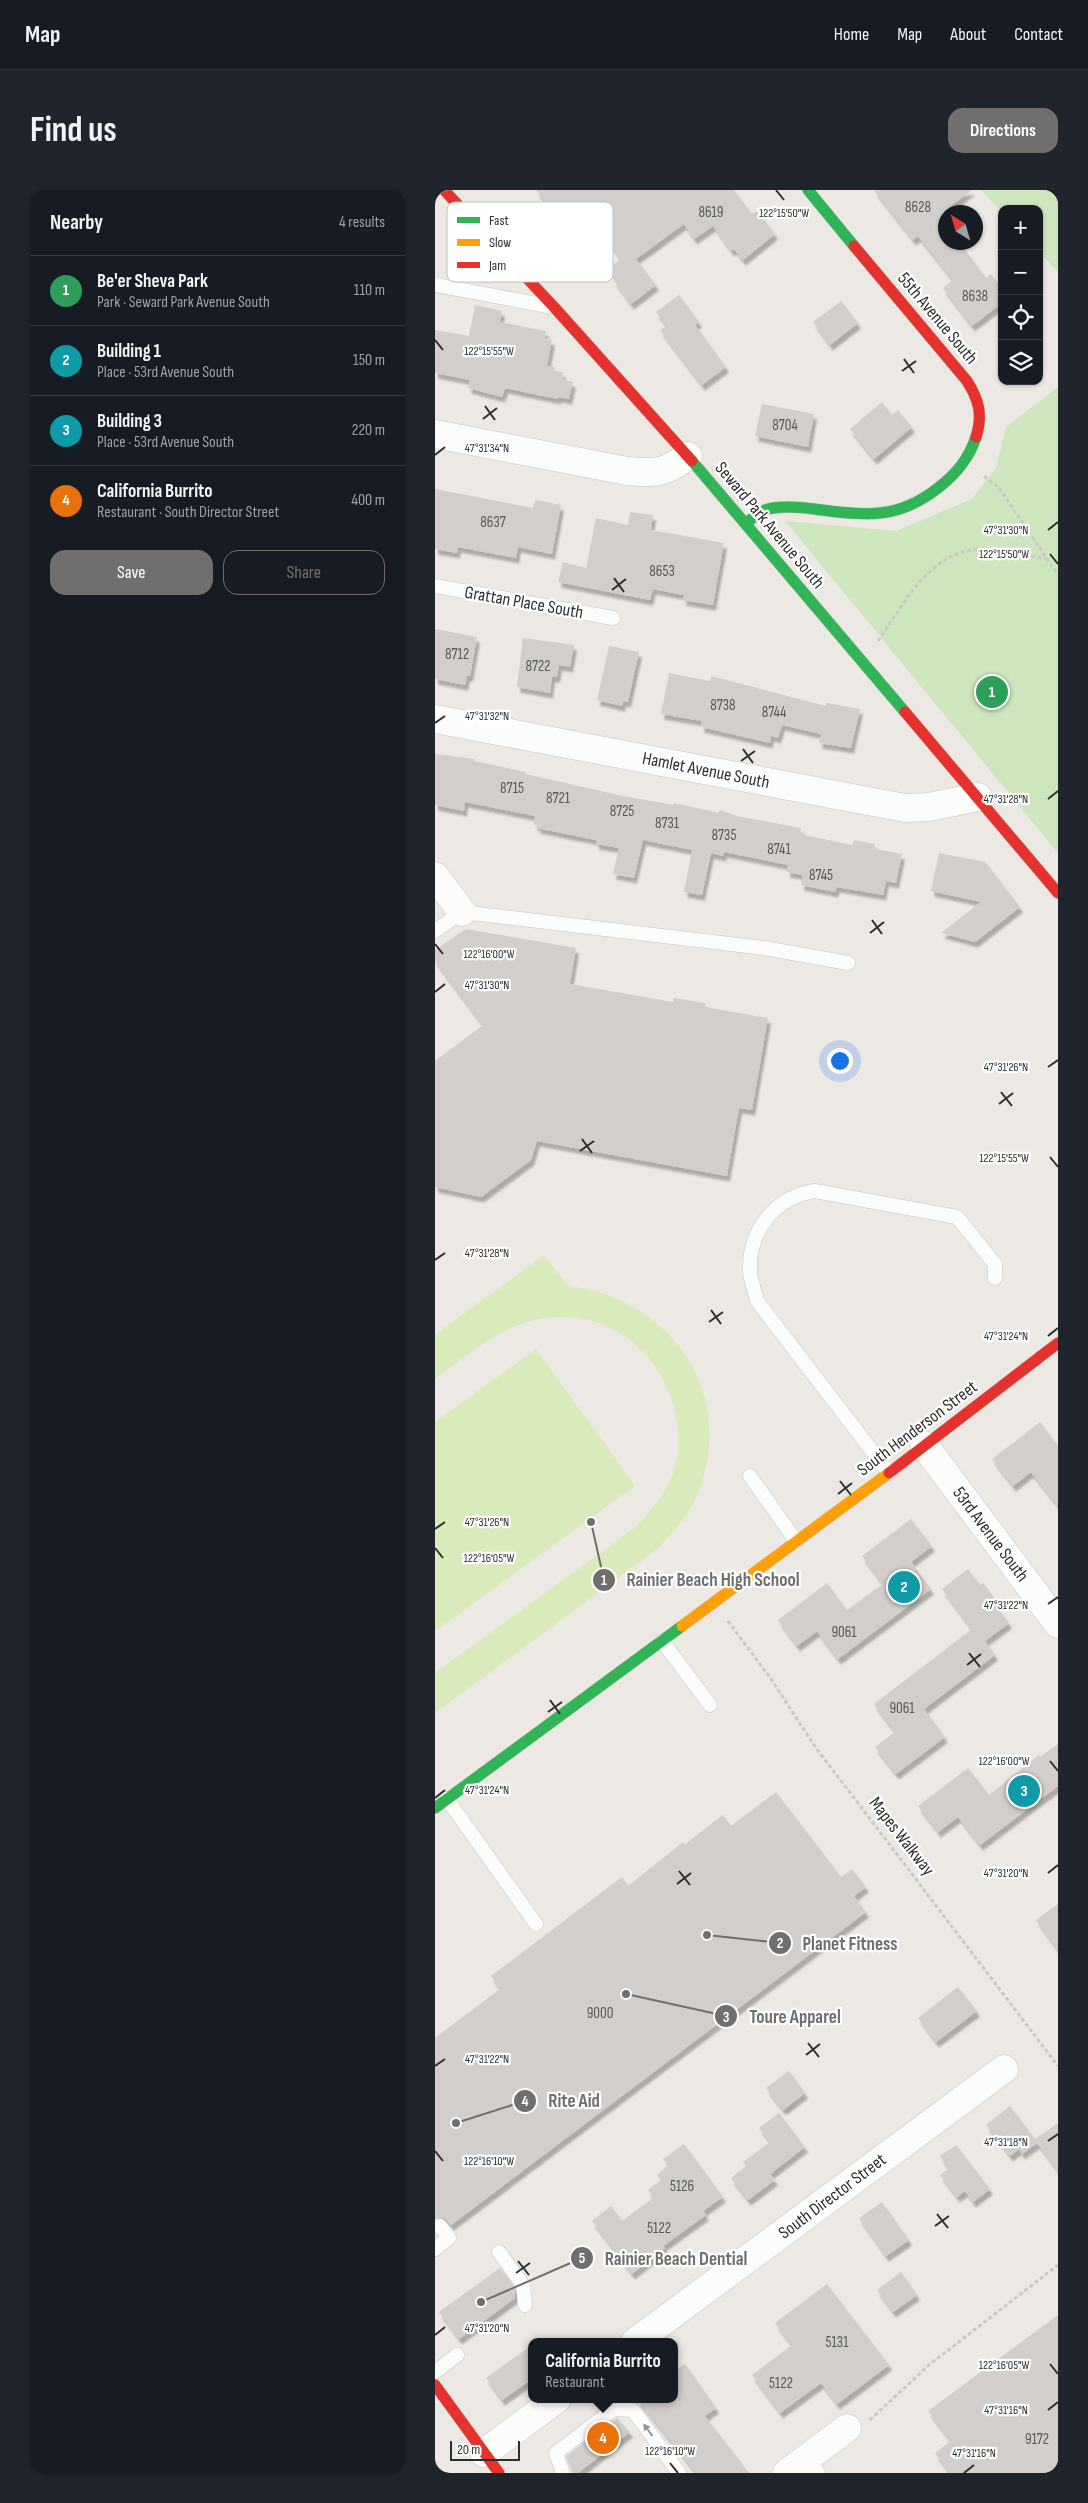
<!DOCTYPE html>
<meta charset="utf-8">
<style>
body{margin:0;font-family:"Sofia Sans Condensed",sans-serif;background:#20242c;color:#f1f3f6}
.controls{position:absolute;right:15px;top:15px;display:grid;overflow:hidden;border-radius:10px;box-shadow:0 1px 4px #0004}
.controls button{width:45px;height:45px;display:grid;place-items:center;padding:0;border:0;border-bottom:1px solid #363941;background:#171b24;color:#f1f3f6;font:25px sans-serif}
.compass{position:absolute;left:503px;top:15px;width:45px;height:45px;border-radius:50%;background:#171b24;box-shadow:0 1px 4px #0004;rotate:323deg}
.scale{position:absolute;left:15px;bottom:12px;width:70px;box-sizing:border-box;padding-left:5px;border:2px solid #2e2e2e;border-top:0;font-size:14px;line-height:18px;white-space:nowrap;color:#2e2e2e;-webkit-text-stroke:4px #fff;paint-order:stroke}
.you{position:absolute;left:404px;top:870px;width:18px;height:18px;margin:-12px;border:4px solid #fff;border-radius:50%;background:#1a73e8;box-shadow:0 0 0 8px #1a73e833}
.badge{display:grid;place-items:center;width:32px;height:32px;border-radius:50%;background:#706f6e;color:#fff;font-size:16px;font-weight:700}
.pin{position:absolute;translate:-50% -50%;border:2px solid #fff;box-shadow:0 1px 5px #0006}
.popup{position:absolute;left:93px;top:2148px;width:150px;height:65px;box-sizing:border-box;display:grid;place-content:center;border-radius:10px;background:#171b24;filter:drop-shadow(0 1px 4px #0005);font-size:16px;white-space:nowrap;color:#9ea1a6}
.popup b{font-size:19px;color:#f1f3f6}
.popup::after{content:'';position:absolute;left:50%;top:100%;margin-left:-10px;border:10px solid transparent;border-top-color:#171b24}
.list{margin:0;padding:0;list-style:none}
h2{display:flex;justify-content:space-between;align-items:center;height:65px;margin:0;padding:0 20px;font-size:21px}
h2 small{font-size:16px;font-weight:400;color:#9ea1a6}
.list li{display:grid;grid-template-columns:32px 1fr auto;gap:15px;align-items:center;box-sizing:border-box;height:70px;padding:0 20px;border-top:1px solid #363941}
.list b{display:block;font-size:19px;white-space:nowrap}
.list p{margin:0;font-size:16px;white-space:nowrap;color:#9ea1a6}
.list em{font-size:16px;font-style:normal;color:#9ea1a6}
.actions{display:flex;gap:10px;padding:15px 20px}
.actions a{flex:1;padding:11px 0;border:1px solid #706f6e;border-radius:15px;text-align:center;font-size:18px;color:#706f6e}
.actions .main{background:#706f6e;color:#fff}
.icon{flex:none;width:28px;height:28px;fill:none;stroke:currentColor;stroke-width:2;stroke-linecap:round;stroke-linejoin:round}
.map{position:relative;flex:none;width:623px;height:2283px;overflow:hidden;border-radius:15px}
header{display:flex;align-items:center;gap:30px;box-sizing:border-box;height:70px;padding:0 25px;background:#171b24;border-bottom:1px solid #363941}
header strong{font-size:24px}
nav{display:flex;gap:28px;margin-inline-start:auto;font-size:18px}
.intro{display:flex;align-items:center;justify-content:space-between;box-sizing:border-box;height:120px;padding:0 30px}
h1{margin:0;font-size:35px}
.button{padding:12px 22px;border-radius:15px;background:#706f6e;color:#fff;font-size:18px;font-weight:700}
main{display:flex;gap:30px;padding:0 30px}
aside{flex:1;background:#171b24;border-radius:15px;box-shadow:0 1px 4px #0004}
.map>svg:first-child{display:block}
</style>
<header>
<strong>Map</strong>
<nav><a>Home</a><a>Map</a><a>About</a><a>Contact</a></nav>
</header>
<div class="intro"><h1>Find us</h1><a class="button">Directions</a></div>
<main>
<aside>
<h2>Nearby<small>4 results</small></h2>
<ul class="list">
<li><span class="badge" style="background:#2e9e5b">1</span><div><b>Be'er Sheva Park</b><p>Park · Seward Park Avenue South</p></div><em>110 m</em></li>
<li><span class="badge" style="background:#0f9aa8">2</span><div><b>Building 1</b><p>Place · 53rd Avenue South</p></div><em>150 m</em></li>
<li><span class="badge" style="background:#0f9aa8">3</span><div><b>Building 3</b><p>Place · 53rd Avenue South</p></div><em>220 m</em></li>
<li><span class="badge" style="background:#e8710a">4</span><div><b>California Burrito</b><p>Restaurant · South Director Street</p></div><em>400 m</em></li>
</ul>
<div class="actions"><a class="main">Save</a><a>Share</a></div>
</aside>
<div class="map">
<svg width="623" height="2283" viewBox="0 0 623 2283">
<defs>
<filter id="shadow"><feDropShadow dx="3" dy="5.5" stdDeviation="1" flood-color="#0004"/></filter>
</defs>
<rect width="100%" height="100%" fill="#ece8e4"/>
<g fill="#cee6be">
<path d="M 546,0 L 623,0 L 623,82 L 604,62 L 604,19 L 567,19 L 567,22 Z"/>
<path d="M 623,197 L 623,663 L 350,331 L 461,341 L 537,309 L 561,278 L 571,237 Z"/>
</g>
<g fill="#d9eabb">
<path d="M 109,1065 L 133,1096 C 232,1108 299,1196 266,1295 C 257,1321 240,1342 221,1360 L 0,1523 L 0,1483 L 202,1336 C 222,1315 240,1291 243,1261 C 249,1191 194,1121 119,1127 C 71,1130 37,1162 0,1189 L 0,1145 Z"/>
<path d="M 101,1159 L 200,1296 L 0,1441 L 0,1232 Z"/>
</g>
<g fill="#d1cecb" filter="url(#shadow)">
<path d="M 101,0 L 299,0 L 317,24 L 322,21 L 340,44 L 308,70 L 299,59 L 296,61 L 278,36 L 259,49 L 249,34 L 201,69 L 221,95 L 196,114 L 179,91 L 181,89 L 173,79 L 186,69 L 165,41 L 159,45 L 141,20 L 126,31 Z"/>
<path d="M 439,0 L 537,0 L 510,20 L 510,52 L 524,52 L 551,88 L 556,84 L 567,99 L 567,113 L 537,136 L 508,98 L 518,90 L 483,46 L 478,50 Z"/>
<path d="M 244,105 L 264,132 L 260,135 L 291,177 L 267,195 L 225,140 L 232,136 L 221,122 Z"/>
<path d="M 406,111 L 423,133 L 395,155 L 378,132 Z"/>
<path d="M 40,115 L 67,121 L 65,132 L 111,141 L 109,148 L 117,150 L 112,176 L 120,177 L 119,181 L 128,182 L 127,189 L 138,192 L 134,209 L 123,207 L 123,209 L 70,198 L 67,207 L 33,198 L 35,190 L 0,183 L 0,140 L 34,146 Z"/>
<path d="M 447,212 L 457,225 L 463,220 L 477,237 L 439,269 L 415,239 Z"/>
<path d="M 327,214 L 379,224 L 373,257 L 320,246 Z"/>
<path d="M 0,299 L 98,318 L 100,310 L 126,315 L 117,364 L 83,357 L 81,368 L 23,357 L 22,363 L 0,359 Z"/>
<path d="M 195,322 L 218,325 L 216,340 L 289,353 L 278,415 L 248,410 L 249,405 L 218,399 L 215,410 L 123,392 L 128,372 L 151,378 L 161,328 L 193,335 Z"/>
<path d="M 0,439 L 42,447 L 35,486 L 32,486 L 30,495 L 0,489 Z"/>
<path d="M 88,448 L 139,455 L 135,477 L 124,475 L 122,487 L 117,487 L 115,503 L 82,497 Z"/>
<path d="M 174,456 L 204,462 L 193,512 L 188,511 L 187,516 L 162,510 Z"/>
<path d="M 234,483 L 275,491 L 276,486 L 391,516 L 391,513 L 425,519 L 416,558 L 384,553 L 386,544 L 347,535 L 343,548 L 336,546 L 335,553 L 266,537 L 267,531 L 226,524 Z"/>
<path d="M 0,564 L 39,569 L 39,571 L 91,582 L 90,584 L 188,606 L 239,615 L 239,613 L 284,623 L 285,620 L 302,626 L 366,638 L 365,644 L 417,655 L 419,650 L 440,654 L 439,659 L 467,664 L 461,693 L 451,691 L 448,705 L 402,697 L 400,702 L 366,695 L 368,685 L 352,682 L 353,675 L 289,662 L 288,666 L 276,663 L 267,705 L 249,702 L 257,660 L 208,650 L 199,688 L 178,684 L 184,658 L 161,654 L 161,650 L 102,638 L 103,635 L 99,635 L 100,626 L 30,612 L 29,621 L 0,615 Z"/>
<path d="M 504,663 L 550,672 L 585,717 L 540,752 L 506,743 L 546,712 L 496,701 Z"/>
<path d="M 31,739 L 141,758 L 135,794 L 238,812 L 239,808 L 270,813 L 270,817 L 333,828 L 317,920 L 304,918 L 292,986 L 102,951 L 96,970 L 46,1007 L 0,997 L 0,871 L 48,835 L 0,771 L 0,760 Z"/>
<path d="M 605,1232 L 623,1256 L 623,1316 L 596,1282 L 578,1296 L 557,1269 Z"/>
<path d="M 476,1329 L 497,1356 L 476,1372 L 496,1399 L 403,1469 L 382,1441 L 362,1456 L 343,1430 L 392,1393 L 412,1420 L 448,1394 L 427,1366 Z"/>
<path d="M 533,1379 L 545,1395 L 548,1393 L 561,1410 L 558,1412 L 574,1433 L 550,1451 L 560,1465 L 489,1519 L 510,1547 L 461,1584 L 440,1557 L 460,1542 L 439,1514 L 537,1439 L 507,1399 Z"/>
<path d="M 623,1554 L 623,1596 L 545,1655 L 523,1627 L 503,1642 L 483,1616 L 533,1578 L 554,1605 L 604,1565 L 605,1567 Z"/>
<path d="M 341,1602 L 406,1687 L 417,1679 L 431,1697 L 419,1706 L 431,1722 L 16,2035 L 9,2028 L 0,2029 L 0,1848 L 65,1799 L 56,1786 L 187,1687 L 193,1696 L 248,1652 L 250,1654 L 288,1625 L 296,1636 Z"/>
<path d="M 623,1714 L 623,1760 L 601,1730 Z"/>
<path d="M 523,1797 L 542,1821 L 501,1852 L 483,1828 Z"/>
<path d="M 354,1881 L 370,1903 L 348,1920 L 331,1898 Z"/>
<path d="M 575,1916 L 600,1949 L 623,1933 L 623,1981 L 602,1953 L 587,1964 L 584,1959 L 575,1966 L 551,1935 Z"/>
<path d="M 344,1923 L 370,1957 L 335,1984 L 340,1990 L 313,2010 L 296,1988 L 311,1976 L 308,1972 L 335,1952 L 324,1938 Z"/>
<path d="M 249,1954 L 288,2007 L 268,2021 L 271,2025 L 228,2056 L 230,2058 L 197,2084 L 157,2031 L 176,2016 L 187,2031 L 218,2008 L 213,2000 L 226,1990 L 222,1985 L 233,1975 L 228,1969 Z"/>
<path d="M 521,1955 L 555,1999 L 538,2012 L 530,2001 L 522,2007 L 505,1985 L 514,1979 L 505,1966 Z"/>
<path d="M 447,2012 L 474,2050 L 451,2066 L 424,2028 Z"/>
<path d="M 65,2078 L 80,2098 L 80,2108 L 24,2149 L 4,2122 Z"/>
<path d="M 466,2082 L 482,2105 L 458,2122 L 442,2100 Z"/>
<path d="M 392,2094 L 454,2175 L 402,2214 L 386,2193 L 345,2223 L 317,2185 L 357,2155 L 340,2133 Z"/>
<path d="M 623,2125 L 623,2283 L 515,2283 L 500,2263 L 516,2251 L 493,2221 Z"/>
<path d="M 97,2155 L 97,2189 L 67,2210 L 51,2188 Z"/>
<path d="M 250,2174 L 281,2218 L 270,2226 L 314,2283 L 261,2283 L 202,2209 L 239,2209 L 239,2181 Z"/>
<path d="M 182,2228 L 195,2242 L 143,2283 L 138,2283 L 131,2266 Z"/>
</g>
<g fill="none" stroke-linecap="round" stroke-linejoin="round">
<g stroke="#c5c4c5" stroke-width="15">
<g id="lane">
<path d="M 0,95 L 113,116"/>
<path d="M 0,396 L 178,428"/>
<path d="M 0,741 L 27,722 L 329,758 L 413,773"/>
<path d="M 454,1283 L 322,1111 C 320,1101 315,1090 315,1080 C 314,1040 340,1007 380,1001 L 522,1027 L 560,1074 L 560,1088"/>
<path d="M 315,1286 L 361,1351"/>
<path d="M 227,1451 L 275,1515"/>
<path d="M 12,1609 L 101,1734"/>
<path d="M 0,2059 L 14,2048 L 5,2036"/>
<path d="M 64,2062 L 88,2095 L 90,2115"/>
<path d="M 0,2182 L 22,2165"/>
<path d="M 373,2268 L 383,2283"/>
<path d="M 128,2283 L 121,2263 L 179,2219 L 198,2220 L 244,2283"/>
</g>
</g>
<g stroke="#c5c4c5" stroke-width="29">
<g id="street">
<path d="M 0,244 L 192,281 C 222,283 228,284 253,266"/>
<path d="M 0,529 L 470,618 L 494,617 L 543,607"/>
<path d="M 0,686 L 27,722"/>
<path d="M 489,1255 L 623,1434"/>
<path d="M 200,2152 L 569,1879"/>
<path d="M 49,2263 L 122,2209"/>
<path d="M 352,2283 L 412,2238"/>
</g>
</g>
<g stroke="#c5c4c5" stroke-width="12">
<g id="fast">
<path d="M 373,0 L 419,56"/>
<path d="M 257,271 L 470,522"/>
<path d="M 311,333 C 317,329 323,323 330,320 C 345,315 364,317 379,319 C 429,325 461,331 503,298 C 521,284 534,269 541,247"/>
<path d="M 0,1618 L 247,1436"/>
</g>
</g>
<g stroke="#c5c4c5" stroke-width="12">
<path id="slow" d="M 247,1436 L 454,1283"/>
</g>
<g stroke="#c5c4c5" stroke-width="12">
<g id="jam">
<path d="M 9,0 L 119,117 L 257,271"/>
<path d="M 419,56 L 532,191 C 544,210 548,225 541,247"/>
<path d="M 470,522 L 623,703"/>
<path d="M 454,1283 L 623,1153"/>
<path d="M 0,2195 L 64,2283"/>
</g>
</g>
<g stroke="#c9c9c8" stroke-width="3" stroke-dasharray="4 2.5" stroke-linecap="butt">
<path d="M 549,286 L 564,298 L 623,385"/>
<path d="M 443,451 C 470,413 494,360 548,359 C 569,359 592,365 612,369"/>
<path d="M 258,1384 L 264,1392"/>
<path d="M 293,1431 L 336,1489 L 381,1558 L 623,1876"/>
<path d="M 435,2230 L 494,2175 L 623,2075"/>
</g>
<use href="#lane" stroke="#fcfcfb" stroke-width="14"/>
<use href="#street" stroke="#fcfcfb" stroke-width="28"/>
<use href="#fast" stroke="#30b455" stroke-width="11"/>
<use href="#slow" stroke="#ff9f0a" stroke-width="11"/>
<use href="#jam" stroke="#e5322d" stroke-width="11"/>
</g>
<defs><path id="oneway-solid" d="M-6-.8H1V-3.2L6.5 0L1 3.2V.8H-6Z" transform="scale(1.25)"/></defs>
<use fill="#959594" href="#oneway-solid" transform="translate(213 2240) rotate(-126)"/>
<path fill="none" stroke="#2e2e2e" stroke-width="2" d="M 341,0 L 349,10M 0,150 L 8,160M 469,169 L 479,183M 467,181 L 481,171M 50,216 L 60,230M 48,229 L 62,218M 0,265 L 10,257M 613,340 L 623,332M 615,364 L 623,374M 179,388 L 189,402M 177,400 L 191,389M 0,533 L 10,526M 308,559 L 318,573M 306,571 L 320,561M 613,609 L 623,601M 437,730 L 447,744M 435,743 L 449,732M 0,754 L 8,764M 0,802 L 10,794M 613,877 L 623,870M 566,902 L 577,916M 564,914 L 578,903M 147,949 L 157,963M 145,961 L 159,951M 615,967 L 623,977M 0,1070 L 10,1063M 276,1120 L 286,1134M 274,1132 L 288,1122M 613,1146 L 623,1138M 405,1291 L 416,1305M 403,1304 L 417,1293M 0,1339 L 10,1332M 0,1358 L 8,1368M 613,1414 L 623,1407M 534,1463 L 545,1477M 532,1475 L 546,1464M 115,1510 L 125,1524M 113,1522 L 127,1512M 615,1571 L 623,1581M 0,1608 L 10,1600M 244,1681 L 255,1695M 613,1683 L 623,1675M 242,1694 L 256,1683M 373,1853 L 384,1867M 371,1865 L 385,1854M 0,1876 L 10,1869M 613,1951 L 623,1944M 0,1961 L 8,1971M 502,2024 L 513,2038M 500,2036 L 514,2026M 83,2071 L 94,2085M 81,2083 L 95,2073M 0,2145 L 10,2137M 615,2174 L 623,2184M 613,2220 L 623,2212M 235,2273 L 243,2283M 529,2283 L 539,2275"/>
<g text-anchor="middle" stroke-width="4.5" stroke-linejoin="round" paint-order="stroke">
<g font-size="15" fill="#585857">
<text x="483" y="22">8628</text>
<text x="276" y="27">8619</text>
<text x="540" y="111">8638</text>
<text x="350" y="240">8704</text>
<text x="58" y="337">8637</text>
<text x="227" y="386">8653</text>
<text x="22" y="469">8712</text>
<text x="103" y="481">8722</text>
<text x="288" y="520">8738</text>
<text x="339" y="527">8744</text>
<text x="77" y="603">8715</text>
<text x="123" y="613">8721</text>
<text x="187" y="626">8725</text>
<text x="232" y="638">8731</text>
<text x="289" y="650">8735</text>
<text x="344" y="664">8741</text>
<text x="386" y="690">8745</text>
<text x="409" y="1447">9061</text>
<text x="467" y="1523">9061</text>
<text x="165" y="1828">9000</text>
<text x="247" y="2001">5126</text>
<text x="224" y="2043">5122</text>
<text x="402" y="2157">5131</text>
<text x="346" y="2198">5122</text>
<text x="602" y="2254">9172</text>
</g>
<g font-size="18" fill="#2e2e2e" stroke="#fff">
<text transform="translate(503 128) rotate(50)" y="6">55th Avenue South</text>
<text transform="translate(335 335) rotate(50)" y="6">Seward Park Avenue South</text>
<text transform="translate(89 412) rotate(10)" y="6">Grattan Place South</text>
<text transform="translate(271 580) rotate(11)" y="6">Hamlet Avenue South</text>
<text transform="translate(482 1238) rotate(-37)" y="6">South Henderson Street</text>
<text transform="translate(556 1344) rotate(53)" y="6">53rd Avenue South</text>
<text transform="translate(467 1646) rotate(52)" y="6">Mapes Walkway</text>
<text transform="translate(397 2006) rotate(-37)" y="6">South Director Street</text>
</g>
</g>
<rect x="12" y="12" width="166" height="80" rx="8" fill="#fff" stroke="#c0c0c0" stroke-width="1"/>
<rect x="22" y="27" width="23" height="6" fill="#30b455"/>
<rect x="22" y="49" width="23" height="7" fill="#ff9f0a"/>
<rect x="22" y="72" width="23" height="6" fill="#e5322d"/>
<g font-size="14" fill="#2e2e2e">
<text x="54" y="35">Fast</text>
<text x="54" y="57">Slow</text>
<text x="54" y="80">Jam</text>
</g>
<g font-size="12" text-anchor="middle" fill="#2e2e2e" stroke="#fff" stroke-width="4.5" stroke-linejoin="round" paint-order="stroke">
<text x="349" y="27">122°15'50"W</text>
<text x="54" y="165">122°15'55"W</text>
<text x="52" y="262">47°31'34"N</text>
<text x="571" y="344">47°31'30"N</text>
<text x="569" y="368">122°15'50"W</text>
<text x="52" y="530">47°31'32"N</text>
<text x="571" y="613">47°31'28"N</text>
<text x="54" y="768">122°16'00"W</text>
<text x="52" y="799">47°31'30"N</text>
<text x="571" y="881">47°31'26"N</text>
<text x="569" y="972">122°15'55"W</text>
<text x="52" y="1067">47°31'28"N</text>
<text x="571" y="1150">47°31'24"N</text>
<text x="52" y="1336">47°31'26"N</text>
<text x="54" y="1372">122°16'05"W</text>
<text x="571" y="1419">47°31'22"N</text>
<text x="569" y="1575">122°16'00"W</text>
<text x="52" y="1604">47°31'24"N</text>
<text x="571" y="1687">47°31'20"N</text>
<text x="52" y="1873">47°31'22"N</text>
<text x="571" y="1956">47°31'18"N</text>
<text x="54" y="1975">122°16'10"W</text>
<text x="52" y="2142">47°31'20"N</text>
<text x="569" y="2179">122°16'05"W</text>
<text x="571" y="2224">47°31'16"N</text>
<text x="235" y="2265">122°16'10"W</text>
<text x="539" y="2267">47°31'16"N</text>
</g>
<path fill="none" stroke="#706f6e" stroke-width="2" d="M156 1332L169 1390M272 1745L345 1753M191 1804L291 1826M21 1933L90 1911M46 2112L147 2068"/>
<g fill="#706f6e" stroke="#fff" stroke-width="2">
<circle cx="156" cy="1332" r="5"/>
<circle cx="272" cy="1745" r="5"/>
<circle cx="191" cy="1804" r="5"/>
<circle cx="21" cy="1933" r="5"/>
<circle cx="46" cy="2112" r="5"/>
<circle cx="169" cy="1390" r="12"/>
<circle cx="345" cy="1753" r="12"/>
<circle cx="291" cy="1826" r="12"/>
<circle cx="90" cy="1911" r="12"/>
<circle cx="147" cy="2068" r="12"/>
</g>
<g font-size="15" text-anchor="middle" font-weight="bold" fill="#fff">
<text x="169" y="1395">1</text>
<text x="345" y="1758">2</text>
<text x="291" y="1832">3</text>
<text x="90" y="1916">4</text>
<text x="147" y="2073">5</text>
</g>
<g font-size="19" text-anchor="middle" font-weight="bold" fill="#706f6e" stroke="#fff" stroke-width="4.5" stroke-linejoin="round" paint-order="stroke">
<text x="278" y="1396">Rainier Beach High School</text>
<text x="415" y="1760">Planet Fitness</text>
<text x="360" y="1833">Toure Apparel</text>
<text x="139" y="1917">Rite Aid</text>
<text x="241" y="2075">Rainier Beach Dential</text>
</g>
</svg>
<div class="controls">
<button>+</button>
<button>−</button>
<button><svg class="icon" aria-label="locate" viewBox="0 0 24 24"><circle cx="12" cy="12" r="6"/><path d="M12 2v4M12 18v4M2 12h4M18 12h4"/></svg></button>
<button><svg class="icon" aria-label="layers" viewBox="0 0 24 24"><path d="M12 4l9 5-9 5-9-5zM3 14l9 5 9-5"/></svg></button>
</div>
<svg class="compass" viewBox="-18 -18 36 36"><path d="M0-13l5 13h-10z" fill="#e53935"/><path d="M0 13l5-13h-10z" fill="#9ea1a6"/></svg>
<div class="scale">20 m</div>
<div class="you"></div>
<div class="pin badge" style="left:557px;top:502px;background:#2e9e5b">1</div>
<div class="pin badge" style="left:469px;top:1397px;background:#0f9aa8">2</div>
<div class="pin badge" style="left:589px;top:1601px;background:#0f9aa8">3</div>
<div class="pin badge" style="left:168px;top:2248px;background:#e8710a">4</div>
<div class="popup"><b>California Burrito</b>Restaurant</div>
</div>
</main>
